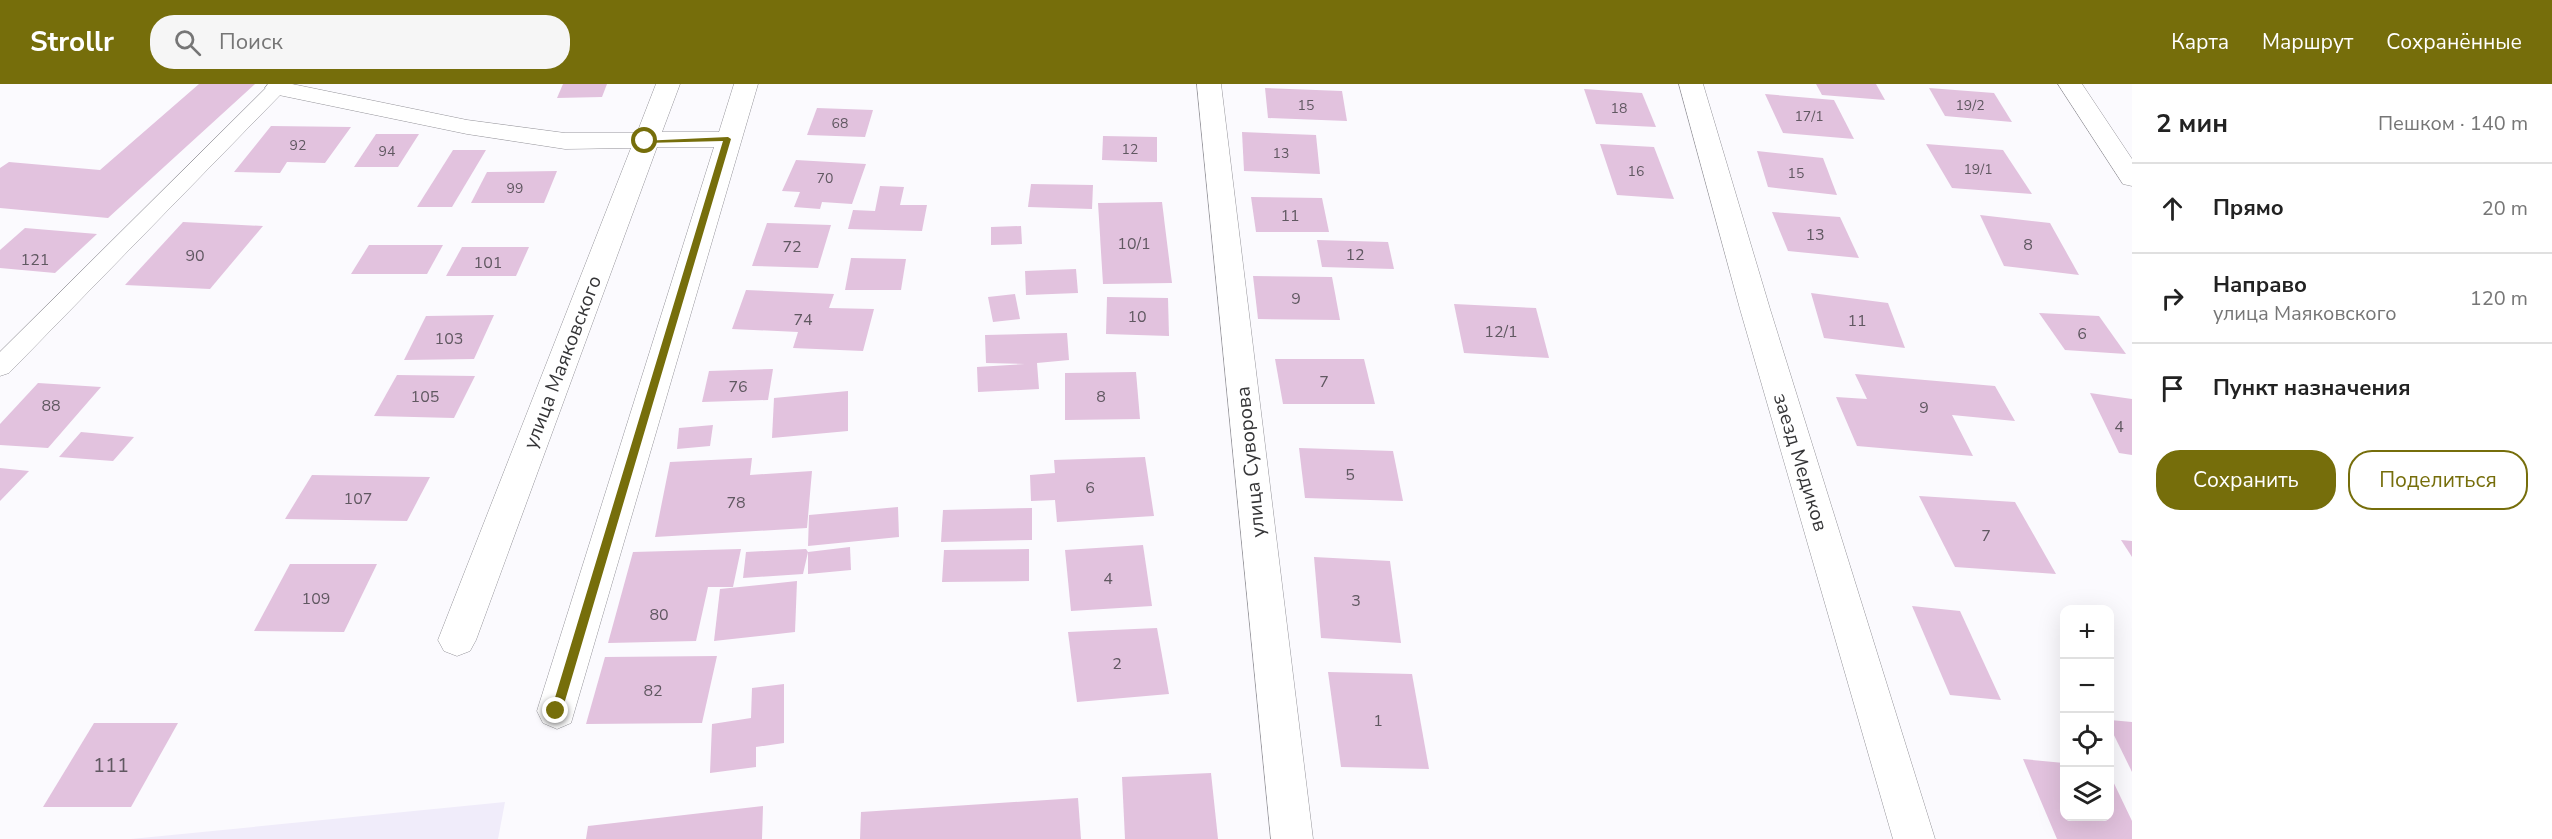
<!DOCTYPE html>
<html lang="ru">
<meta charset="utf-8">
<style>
body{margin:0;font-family:"Nunito Sans",sans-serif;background:#f6f6f6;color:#222}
.controls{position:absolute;right:18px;bottom:18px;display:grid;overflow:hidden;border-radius:12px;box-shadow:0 6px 24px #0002}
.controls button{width:54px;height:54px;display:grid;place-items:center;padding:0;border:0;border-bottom:2px solid #e0e0e0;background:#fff;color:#222;font:30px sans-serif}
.stop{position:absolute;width:18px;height:18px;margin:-14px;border:4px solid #766e0b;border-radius:50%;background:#fff}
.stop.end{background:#766e0b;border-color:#fff;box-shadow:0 2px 6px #0008}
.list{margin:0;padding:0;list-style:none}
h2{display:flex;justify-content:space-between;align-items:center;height:78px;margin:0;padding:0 24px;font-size:26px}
h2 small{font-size:20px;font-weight:400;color:#767676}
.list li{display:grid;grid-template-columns:39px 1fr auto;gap:18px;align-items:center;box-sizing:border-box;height:90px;padding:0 24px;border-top:2px solid #e0e0e0}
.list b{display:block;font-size:22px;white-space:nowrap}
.list p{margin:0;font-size:20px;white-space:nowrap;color:#767676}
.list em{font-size:20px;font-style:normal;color:#767676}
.actions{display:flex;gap:12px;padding:18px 24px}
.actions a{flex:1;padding:14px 0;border:2px solid #766e0b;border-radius:24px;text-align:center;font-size:21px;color:#766e0b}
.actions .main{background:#766e0b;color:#fff}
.icon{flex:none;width:33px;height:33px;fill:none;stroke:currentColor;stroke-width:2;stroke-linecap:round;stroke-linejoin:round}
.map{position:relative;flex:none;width:2132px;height:755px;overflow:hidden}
header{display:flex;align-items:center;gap:36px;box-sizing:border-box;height:84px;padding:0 30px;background:#766e0b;color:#fff}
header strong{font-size:28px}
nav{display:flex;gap:33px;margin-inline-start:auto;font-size:21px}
.search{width:420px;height:54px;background:#f6f6f6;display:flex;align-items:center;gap:15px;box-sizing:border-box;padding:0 21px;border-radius:24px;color:#767676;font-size:22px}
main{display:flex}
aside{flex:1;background:#fff}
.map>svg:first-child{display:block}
</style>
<header>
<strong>Strollr</strong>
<div class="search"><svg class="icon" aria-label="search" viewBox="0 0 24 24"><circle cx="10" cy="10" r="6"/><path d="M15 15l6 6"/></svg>Поиск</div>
<nav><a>Карта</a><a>Маршрут</a><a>Сохранённые</a></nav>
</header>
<main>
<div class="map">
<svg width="2132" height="755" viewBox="0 0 2132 755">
<rect width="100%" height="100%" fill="#fbfafe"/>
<path fill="#f0ecfa" d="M 505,718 L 498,755 L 131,755 Z"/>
<g fill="#e2c2de">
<path d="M 199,0 L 255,0 L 108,134 L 0,124 L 0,84 L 9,78 L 100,86 Z"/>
<path d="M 563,0 L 607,0 L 602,13 L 557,14 Z"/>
<path d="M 1816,0 L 1876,0 L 1885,16 L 1822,11 Z"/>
<path d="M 1265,4 L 1342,7 L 1347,37 L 1268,34 Z"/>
<path d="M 1929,4 L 1994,9 L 2012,38 L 1945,32 Z"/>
<path d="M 1584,5 L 1642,9 L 1656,43 L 1596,40 Z"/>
<path d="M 1765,10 L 1834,16 L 1854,55 L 1783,49 Z"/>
<path d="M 817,24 L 873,26 L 865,53 L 807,51 Z"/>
<path d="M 271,42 L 351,43 L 325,79 L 287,78 L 280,89 L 234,88 Z"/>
<path d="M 1242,48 L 1316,51 L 1320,90 L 1244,87 Z"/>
<path d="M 376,50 L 419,50 L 398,83 L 354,83 Z"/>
<path d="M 1103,52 L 1157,53 L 1157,78 L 1102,76 Z"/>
<path d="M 1600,60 L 1654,63 L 1674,115 L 1617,111 Z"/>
<path d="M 1926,60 L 2003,66 L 2032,110 L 1952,104 Z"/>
<path d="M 453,66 L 486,66 L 452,123 L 417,123 Z"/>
<path d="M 1757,67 L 1823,74 L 1837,111 L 1768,103 Z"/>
<path d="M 796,76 L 866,80 L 852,120 L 822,118 L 820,125 L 794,123 L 800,108 L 782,107 Z"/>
<path d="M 557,87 L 544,119 L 471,119 L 487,88 Z"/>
<path d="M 1031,100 L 1093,101 L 1092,125 L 1028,123 Z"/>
<path d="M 880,102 L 904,103 L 900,121 L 927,121 L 922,147 L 848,145 L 853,126 L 875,127 Z"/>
<path d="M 1251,113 L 1322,114 L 1329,148 L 1256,148 Z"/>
<path d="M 1162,118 L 1172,199 L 1103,200 L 1098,119 Z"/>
<path d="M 1772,128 L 1840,133 L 1859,174 L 1788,167 Z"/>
<path d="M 1980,131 L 2050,139 L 2079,191 L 2004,182 Z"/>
<path d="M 183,138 L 263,142 L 210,205 L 125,201 Z"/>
<path d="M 767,139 L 831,141 L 818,184 L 752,182 Z"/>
<path d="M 1021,142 L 1022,160 L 991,161 L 991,143 Z"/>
<path d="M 25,144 L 97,150 L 55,189 L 0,184 L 0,166 Z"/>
<path d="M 1317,156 L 1388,158 L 1394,185 L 1322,183 Z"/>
<path d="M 369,161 L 443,161 L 427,190 L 351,190 Z"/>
<path d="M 462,163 L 529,163 L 516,192 L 446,192 Z"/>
<path d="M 851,174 L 906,175 L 901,206 L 845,206 Z"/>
<path d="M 1076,185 L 1078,209 L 1026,211 L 1025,187 Z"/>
<path d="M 1253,192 L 1332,193 L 1340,236 L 1258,235 Z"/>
<path d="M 746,206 L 834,210 L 829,224 L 874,225 L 863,267 L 793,264 L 798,248 L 732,245 Z"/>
<path d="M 1811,209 L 1888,219 L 1905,264 L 1824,254 Z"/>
<path d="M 1015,210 L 1020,235 L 993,238 L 988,213 Z"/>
<path d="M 1107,213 L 1168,214 L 1169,252 L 1106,250 Z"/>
<path d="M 1454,220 L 1536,224 L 1549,274 L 1464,269 Z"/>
<path d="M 2039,229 L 2099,232 L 2126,270 L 2065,266 Z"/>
<path d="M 494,231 L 474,275 L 404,276 L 426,232 Z"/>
<path d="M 1067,249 L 1069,276 L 1037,279 L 1039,305 L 978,308 L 977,283 L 1025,280 L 986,279 L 985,251 Z"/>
<path d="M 1275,275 L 1364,275 L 1375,320 L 1283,320 Z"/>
<path d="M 773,285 L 768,316 L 702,318 L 709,287 Z"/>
<path d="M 1136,288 L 1140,335 L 1065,336 L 1065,289 Z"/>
<path d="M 1855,290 L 1995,302 L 2015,337 L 1952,331 L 1973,372 L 1857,362 L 1836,313 L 1867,315 Z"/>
<path d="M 397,291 L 475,292 L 454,334 L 374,332 Z"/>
<path d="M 38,299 L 101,303 L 48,364 L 0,361 L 0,340 Z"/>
<path d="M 848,307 L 848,347 L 772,354 L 774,314 Z"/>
<path d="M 2090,309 L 2132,315 L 2132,371 L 2119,369 Z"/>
<path d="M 713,341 L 710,362 L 677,365 L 679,344 Z"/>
<path d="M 81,348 L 134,353 L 113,377 L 59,373 Z"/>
<path d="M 1299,364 L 1393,367 L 1403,417 L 1305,414 Z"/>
<path d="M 1145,373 L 1154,432 L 1057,438 L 1055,416 L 1031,417 L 1030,391 L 1055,389 L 1054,376 Z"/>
<path d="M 752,374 L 750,391 L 812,387 L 807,444 L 655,453 L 670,378 Z"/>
<path d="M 0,384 L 29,387 L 0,417 Z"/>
<path d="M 312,391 L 430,393 L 407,437 L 285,435 Z"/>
<path d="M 1919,412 L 2015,418 L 2056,490 L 1955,483 Z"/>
<path d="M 898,423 L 899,453 L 808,462 L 809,431 Z"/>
<path d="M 1032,424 L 1032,456 L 941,458 L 943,426 Z"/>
<path d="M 2121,456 L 2132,457 L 2132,473 Z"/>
<path d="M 1143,461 L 1152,522 L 1071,527 L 1065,466 Z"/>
<path d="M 850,463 L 851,486 L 808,490 L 808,468 Z"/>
<path d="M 741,465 L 733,503 L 708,503 L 696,557 L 608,559 L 633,468 Z"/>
<path d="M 806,465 L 808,468 L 803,490 L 743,494 L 746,468 Z"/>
<path d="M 1029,465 L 1029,497 L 942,498 L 944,466 Z"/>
<path d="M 1314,473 L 1390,477 L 1401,559 L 1321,554 Z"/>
<path d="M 290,480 L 377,480 L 344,548 L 254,547 Z"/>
<path d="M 797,497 L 795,548 L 714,557 L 720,505 Z"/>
<path d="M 1912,522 L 1960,527 L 2001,616 L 1950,611 Z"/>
<path d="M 1157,544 L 1169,610 L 1077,618 L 1068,548 Z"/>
<path d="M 717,572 L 702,639 L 586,640 L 605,573 Z"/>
<path d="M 1328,588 L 1412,590 L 1429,685 L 1341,683 Z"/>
<path d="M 784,600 L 784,659 L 756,663 L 756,683 L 710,689 L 712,640 L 751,634 L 752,604 Z"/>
<path d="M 2110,636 L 2132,638 L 2132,688 L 2110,643 Z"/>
<path d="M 94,639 L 178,639 L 131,723 L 43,723 Z"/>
<path d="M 2023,675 L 2064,679 L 2064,732 L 2110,732 L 2110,691 L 2132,737 L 2132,755 L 2057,755 Z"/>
<path d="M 1211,689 L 1218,755 L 1125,755 L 1122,693 Z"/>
<path d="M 1078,714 L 1081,755 L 860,755 L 861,728 Z"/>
<path d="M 763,722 L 762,755 L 586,755 L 588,742 Z"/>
</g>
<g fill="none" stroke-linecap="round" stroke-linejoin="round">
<g stroke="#95949a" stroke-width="1">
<path id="lane" d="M 270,0 L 284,0 L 287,4 L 9,289 L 0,292 L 0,268 Z"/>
</g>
<g stroke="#95949a" stroke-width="1">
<g id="street">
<path d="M 268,0 L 292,0 L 467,36 L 565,49 L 637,49 L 656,0 L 680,0 L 662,48 L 719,48 L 734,0 L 758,0 L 571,639 L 557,645 L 543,639 L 537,627 L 714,63 L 657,63 L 476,556 L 470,567 L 457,572 L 444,567 L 438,556 L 631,64 L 565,65 L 467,50 L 269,9 L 265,4 Z"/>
<path d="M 1197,0 L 1221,0 L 1313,755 L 1271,755 Z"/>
<path d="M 1679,0 L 1703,0 L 1770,225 L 1935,755 L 1893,755 L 1740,225 Z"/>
<path d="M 2058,0 L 2082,0 L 2132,75 L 2132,102 L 2123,100 Z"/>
</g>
</g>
<use href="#lane" fill="#fff" fill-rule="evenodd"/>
<use href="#street" fill="#fff" fill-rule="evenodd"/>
</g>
<path fill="#766e0b" d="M 728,53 L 731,55 L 562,627 L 556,632 L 551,627 L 723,57 L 645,59 L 641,57 Z"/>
<g text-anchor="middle" stroke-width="6" stroke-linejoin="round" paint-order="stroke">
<g font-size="14" fill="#605861">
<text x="1306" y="26">15</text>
<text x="1970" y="26">19/2</text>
<text x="1619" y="29">18</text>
<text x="1809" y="37">17/1</text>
<text x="840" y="44">68</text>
<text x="298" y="66">92</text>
<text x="1130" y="70">12</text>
<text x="387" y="72">94</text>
<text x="1281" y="74">13</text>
<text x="1978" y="90">19/1</text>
<text x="1636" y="92">16</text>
<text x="1796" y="94">15</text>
<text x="825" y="99">70</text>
<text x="515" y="109">99</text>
</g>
<g font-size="16" fill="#605861">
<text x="1290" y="137">11</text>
<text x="1815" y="156">13</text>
<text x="1134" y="165">10/1</text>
<text x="2028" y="166">8</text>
<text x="792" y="168">72</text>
<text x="1355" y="176">12</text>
<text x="195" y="177">90</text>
<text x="35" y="181">121</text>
<text x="488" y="184">101</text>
<text x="1296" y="220">9</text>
<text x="1137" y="238">10</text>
<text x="803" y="241">74</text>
<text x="1857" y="242">11</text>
<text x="1501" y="253">12/1</text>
<text x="2082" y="255">6</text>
<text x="449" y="260">103</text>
<text x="1324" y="303">7</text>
<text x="738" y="308">76</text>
<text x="425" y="318">105</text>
<text x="1101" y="318">8</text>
<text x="51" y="327">88</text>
<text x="1924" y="329">9</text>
<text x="2119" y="348">4</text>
<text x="1350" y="396">5</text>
<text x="1090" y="409">6</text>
<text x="358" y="420">107</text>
<text x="736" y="424">78</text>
<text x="1986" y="457">7</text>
<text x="1108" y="500">4</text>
<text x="316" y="520">109</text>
<text x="1356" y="522">3</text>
<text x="659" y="536">80</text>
<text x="1117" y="585">2</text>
<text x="653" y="612">82</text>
<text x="1378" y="642">1</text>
</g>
<g font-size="20" fill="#353537" stroke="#fff">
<text transform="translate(562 278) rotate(-69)" y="7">улица Маяковского</text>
<text transform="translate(1250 378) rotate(-96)" y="7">улица Суворова</text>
<text transform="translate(1801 378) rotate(73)" y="7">заезд Медиков</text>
</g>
<g font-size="20" fill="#605861">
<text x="111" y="688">111</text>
</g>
</g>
</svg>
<div class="controls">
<button>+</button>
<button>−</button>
<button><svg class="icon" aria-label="locate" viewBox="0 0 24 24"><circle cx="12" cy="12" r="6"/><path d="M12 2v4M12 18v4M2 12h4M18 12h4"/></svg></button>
<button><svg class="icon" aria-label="layers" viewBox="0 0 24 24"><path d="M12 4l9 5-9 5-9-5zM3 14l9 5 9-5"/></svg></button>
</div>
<div class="stop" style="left:645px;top:57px"></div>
<div class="stop end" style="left:556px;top:627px"></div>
</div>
<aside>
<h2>2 мин<small>Пешком · 140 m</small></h2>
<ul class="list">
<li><svg class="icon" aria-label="ahead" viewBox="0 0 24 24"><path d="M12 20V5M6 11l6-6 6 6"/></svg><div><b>Прямо</b></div><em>20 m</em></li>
<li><svg class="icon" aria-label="right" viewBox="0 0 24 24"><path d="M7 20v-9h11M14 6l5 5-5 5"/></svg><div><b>Направо</b><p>улица Маяковского</p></div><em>120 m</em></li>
<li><svg class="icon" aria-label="arrive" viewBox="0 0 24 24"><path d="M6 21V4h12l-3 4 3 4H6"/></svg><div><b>Пункт назначения</b></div></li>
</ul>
<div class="actions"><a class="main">Сохранить</a><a>Поделиться</a></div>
</aside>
</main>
